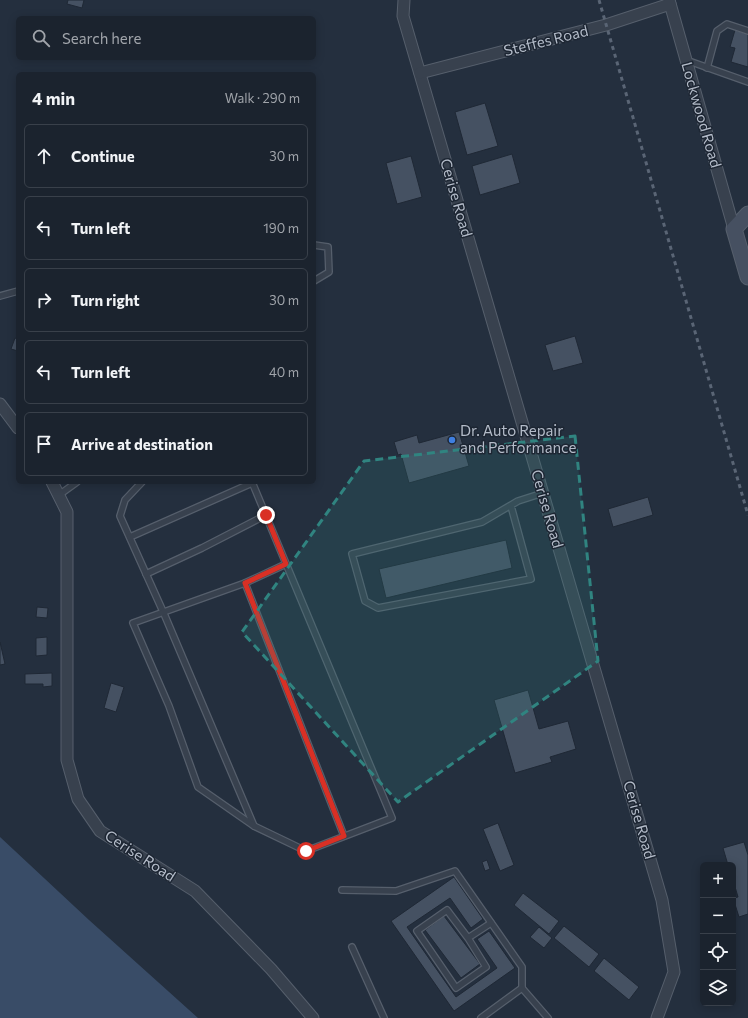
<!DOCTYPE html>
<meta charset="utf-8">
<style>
body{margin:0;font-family:Commissioner,sans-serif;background:#282f3a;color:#f1f3f6}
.controls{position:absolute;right:12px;bottom:12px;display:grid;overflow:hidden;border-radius:6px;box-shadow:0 2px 10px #0003}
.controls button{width:36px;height:36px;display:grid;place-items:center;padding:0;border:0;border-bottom:1px solid #39404a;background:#1b232e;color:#f1f3f6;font:20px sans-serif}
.stop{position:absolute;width:12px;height:12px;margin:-9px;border:3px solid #d93025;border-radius:50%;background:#fff}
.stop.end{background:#d93025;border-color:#fff;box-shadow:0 1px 4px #0008}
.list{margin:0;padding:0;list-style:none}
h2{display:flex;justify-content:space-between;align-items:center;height:52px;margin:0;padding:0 16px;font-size:17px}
h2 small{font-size:13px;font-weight:400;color:#a0a4aa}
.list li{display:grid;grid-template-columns:26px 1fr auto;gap:12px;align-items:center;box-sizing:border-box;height:64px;margin:0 8px 8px;padding:0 8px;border:1px solid #39404a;border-radius:6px}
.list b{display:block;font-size:15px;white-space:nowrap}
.list em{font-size:13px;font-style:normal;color:#a0a4aa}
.icon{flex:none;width:22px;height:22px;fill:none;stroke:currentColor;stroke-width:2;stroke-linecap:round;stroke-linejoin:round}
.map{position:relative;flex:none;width:748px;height:1018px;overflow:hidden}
.search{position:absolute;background:#1b232e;box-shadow:0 2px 10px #0003;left:16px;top:16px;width:300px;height:44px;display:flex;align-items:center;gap:10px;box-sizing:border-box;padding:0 14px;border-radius:6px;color:#a0a4aa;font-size:15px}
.panel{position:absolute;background:#1b232e;box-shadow:0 2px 10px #0003;left:16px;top:72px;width:300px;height:412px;border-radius:6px}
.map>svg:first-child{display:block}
</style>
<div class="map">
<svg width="748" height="1018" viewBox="0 0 748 1018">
<rect width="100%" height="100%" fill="#242f3e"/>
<path fill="#394c67" d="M 0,837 L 89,920 L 198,1018 L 0,1018 Z"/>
<g fill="#455162" stroke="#1f2835">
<path d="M 68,0 L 84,0 L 82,8 L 67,4 Z"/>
<path d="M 735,30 L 748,34 L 748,67 L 731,62 L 735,48 L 730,47 Z"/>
<path d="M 485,103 L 498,146 L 467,155 L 455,112 Z"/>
<path d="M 512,154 L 520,183 L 480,195 L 472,166 Z"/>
<path d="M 411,156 L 422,197 L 397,204 L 386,163 Z"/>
<path d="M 575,336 L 583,363 L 553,371 L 545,345 Z"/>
<path d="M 15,338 L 18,339 L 18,351 L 11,349 Z"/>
<path d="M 459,432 L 469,466 L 409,483 L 401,454 L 398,455 L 394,442 L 417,435 L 419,443 Z"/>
<path d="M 648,497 L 653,515 L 613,527 L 608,509 Z"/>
<path d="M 506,540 L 512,568 L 386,598 L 379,569 Z"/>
<path d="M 37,607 L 48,608 L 47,618 L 36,617 Z"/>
<path d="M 47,637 L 47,655 L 36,656 L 36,638 Z"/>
<path d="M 0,642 L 5,664 L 0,665 Z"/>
<path d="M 52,673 L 52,686 L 43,687 L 43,684 L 25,684 L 25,674 Z"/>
<path d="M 111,683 L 124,687 L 116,712 L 104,708 Z"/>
<path d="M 528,690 L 539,729 L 568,721 L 576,749 L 550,757 L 552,762 L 515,773 L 494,700 Z"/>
<path d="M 498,823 L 514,865 L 500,871 L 483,829 Z"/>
<path d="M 744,842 L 748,855 L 748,914 L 739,917 L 733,898 L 738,897 L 733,880 L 733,865 L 728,865 L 723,848 Z"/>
<path d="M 487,860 L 490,869 L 485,871 L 482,862 Z"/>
<path d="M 454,877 L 483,919 L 471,928 L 450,898 L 407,927 L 456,997 L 497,968 L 477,939 L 489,931 L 515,968 L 454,1011 L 391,921 Z"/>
<path d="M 523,893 L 559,921 L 549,934 L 514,905 Z"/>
<path d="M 444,916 L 480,964 L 461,978 L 425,930 Z"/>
<path d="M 564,926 L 599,954 L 589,967 L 554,938 Z"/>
<path d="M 539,927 L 552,938 L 544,948 L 530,937 Z"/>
<path d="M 604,958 L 639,987 L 629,1000 L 594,971 Z"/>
</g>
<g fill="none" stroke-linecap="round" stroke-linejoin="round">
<g stroke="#565f6c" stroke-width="8">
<g id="lane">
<path d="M 686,60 L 748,82"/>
<path d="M 707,68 L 717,31 L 727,24 L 748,31"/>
<path d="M 314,245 L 328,247 L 329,272 L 314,281"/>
<path d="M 0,296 L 18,291"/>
<path d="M 142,482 L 125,500 L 120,516 L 165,616 L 254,826 L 306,851 L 392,818 L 252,482"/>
<path d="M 59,495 L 77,482"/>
<path d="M 511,506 L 531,579 L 378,608 L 365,601 L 352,554 L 482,522 L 518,501 L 543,493"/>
<path d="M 130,537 L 252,483"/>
<path d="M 146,574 L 202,548 L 266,515"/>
<path d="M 245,583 L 286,564"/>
<path d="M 254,826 L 198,787 L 169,706 L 133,623 L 245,583 L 344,836"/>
<path d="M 342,890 L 396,891 L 455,871 L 522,967 L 522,988"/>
<path d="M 468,938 L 486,967 L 456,988 L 417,931 L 447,910 L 468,938 L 491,923"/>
<path d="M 352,947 L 384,1018"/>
<path d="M 481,1018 L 522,988 L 548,1018"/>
</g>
</g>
<g stroke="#565f6c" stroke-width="13">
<g id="street">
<path d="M 404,0 L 403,16 L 662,900 L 674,972 L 657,1018"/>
<path d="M 669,0 L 734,229"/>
<path d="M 420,73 L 606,25 L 670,4"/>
<path d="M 0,404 L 18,428"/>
<path d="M 52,482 L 67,512 L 67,760 L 78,799 L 100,831 L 195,891 L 271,969 L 313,1018"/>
</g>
</g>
<g stroke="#565f6c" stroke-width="17">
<path id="secondary" d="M 748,214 L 734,229 L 748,277"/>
</g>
<use href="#lane" stroke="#38414e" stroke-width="5.5"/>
<use href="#street" stroke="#38414e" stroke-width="11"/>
<use href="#secondary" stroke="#465061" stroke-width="15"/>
<path stroke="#5a6575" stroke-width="3" stroke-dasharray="4 4" stroke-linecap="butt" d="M 599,0 L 748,515"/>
</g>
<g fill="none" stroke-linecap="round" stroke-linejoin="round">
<path stroke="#d93025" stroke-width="5" d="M 266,515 L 286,564 L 245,583 L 344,836 L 306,851"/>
</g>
<path fill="#308480" fill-opacity="0.2" stroke="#308480" stroke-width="3" stroke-dasharray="8 5" stroke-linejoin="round" d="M 575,436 L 598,661 L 398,802 L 242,632 L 364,461 Z"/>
<circle fill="#3f7fe0" stroke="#1d2633" stroke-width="1.5" cx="452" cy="440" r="4"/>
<g text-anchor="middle" stroke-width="3" stroke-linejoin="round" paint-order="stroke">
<g font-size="15" fill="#b4bcc9" stroke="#1d2633">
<text transform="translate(546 41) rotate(-14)" y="5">Steffes Road</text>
<text transform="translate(701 115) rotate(74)" y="5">Lockwood Road</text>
<text transform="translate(456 198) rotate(74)" y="5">Cerise Road</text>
<text transform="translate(547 509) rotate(74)" y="5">Cerise Road</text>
<text transform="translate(639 820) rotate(74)" y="5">Cerise Road</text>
<text transform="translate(140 856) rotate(33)" y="5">Cerise Road</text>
</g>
<g font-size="15" fill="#b4bcc9" stroke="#1d2633" text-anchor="start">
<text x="460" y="436">Dr. Auto Repair<tspan x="460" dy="17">and Performance</tspan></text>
</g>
</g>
</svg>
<div class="controls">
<button>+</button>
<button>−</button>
<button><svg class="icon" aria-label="locate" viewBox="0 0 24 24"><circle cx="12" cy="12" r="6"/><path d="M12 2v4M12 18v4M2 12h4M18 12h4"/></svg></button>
<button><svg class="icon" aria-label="layers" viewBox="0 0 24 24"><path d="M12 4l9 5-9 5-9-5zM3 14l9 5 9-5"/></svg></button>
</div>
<div class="stop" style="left:306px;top:851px"></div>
<div class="stop end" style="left:266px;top:515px"></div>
<div class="search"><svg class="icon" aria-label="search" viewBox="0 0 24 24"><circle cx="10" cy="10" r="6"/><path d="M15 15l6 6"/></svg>Search here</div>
<section class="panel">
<h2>4 min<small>Walk · 290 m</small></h2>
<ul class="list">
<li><svg class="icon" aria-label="ahead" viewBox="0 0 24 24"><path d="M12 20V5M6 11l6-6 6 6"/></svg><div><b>Continue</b></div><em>30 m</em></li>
<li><svg class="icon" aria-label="left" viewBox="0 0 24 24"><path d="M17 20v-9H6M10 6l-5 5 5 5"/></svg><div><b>Turn left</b></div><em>190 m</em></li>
<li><svg class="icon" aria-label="right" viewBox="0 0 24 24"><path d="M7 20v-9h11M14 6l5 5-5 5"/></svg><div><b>Turn right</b></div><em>30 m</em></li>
<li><svg class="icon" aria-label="left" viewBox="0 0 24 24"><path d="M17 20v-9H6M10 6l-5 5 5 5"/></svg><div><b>Turn left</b></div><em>40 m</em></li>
<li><svg class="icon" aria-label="arrive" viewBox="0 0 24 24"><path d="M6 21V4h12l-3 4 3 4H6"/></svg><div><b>Arrive at destination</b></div></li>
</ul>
</section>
</div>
